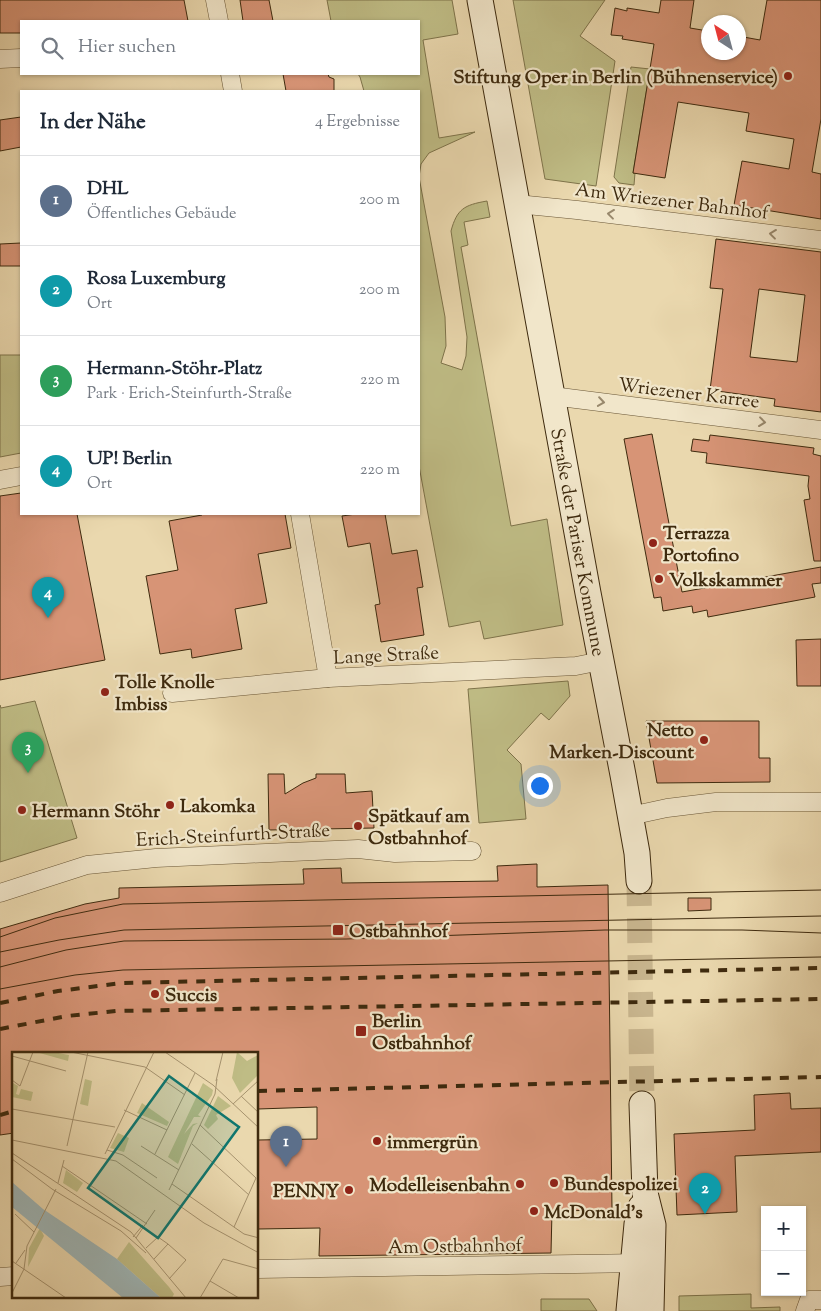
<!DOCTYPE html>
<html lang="de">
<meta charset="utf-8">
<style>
body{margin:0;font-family:"Sorts Mill Goudy",serif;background:#f2f2f3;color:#1f2937}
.controls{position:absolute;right:15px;bottom:15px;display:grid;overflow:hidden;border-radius:0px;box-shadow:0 1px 4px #0004}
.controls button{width:45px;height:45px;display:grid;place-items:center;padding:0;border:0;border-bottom:1px solid #e0e1e3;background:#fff;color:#1f2937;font:25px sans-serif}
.compass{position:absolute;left:701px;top:15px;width:45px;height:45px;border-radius:50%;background:#fff;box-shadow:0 1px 4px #0004;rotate:324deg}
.you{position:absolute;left:539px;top:785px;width:18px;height:18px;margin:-12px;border:4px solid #fff;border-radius:50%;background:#1a73e8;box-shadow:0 0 0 8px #1a73e833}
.badge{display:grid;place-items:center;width:32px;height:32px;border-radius:50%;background:#0f766e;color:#fff;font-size:16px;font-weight:700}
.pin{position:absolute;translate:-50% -41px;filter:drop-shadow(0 1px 2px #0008)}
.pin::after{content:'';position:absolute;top:26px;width:18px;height:15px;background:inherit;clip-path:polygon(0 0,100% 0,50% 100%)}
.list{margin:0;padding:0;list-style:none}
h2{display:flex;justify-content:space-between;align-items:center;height:65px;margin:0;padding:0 20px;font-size:21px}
h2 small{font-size:16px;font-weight:400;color:#747a83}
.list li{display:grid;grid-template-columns:32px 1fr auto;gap:15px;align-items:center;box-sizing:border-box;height:90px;padding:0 20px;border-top:1px solid #e0e1e3}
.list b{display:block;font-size:19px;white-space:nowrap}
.list p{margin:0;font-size:16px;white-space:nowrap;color:#747a83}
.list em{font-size:16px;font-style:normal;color:#747a83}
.icon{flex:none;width:28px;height:28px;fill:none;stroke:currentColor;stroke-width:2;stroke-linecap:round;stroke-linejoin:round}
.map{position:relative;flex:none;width:821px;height:1311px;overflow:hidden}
.search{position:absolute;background:#fff;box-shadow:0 1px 4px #0004;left:20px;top:20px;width:400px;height:55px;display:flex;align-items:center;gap:12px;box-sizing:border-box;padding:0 18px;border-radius:0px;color:#747a83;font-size:19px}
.panel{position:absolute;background:#fff;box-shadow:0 1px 4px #0004;left:20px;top:90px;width:400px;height:425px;border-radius:0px}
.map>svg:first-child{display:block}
</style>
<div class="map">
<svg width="821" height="1311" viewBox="0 0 821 1311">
<rect width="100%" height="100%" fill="#ead8ae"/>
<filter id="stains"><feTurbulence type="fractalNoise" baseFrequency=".004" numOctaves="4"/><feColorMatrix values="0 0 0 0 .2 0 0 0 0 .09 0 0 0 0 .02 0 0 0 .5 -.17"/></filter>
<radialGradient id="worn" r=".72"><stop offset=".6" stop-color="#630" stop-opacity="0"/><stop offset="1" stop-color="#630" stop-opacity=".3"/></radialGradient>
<g fill="#bfbc85" stroke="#7e734a">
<path d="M 327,0 L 452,0 L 458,34 L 423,40 L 439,138 L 475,132 L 429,153 L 421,164 L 419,177 L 445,317 L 446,346 L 441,363 L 462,370 L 466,356 L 467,337 L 451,231 C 457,209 464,205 487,201 L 490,217 L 464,222 L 468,245 L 461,247 L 511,526 L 547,519 L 563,625 L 484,639 L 480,621 L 449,627 L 419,466 L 419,91 L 364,91 L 360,77 L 358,74 L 419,74 L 419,21 L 331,21 Z"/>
<path d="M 513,0 L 605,0 L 580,36 L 615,61 L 596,186 L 545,179 Z"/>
<path d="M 631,67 L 650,69 L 633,173 L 635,173 L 634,185 L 619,183 L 614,177 Z"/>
<path d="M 0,355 L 21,355 L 21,453 L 0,457 Z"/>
<path d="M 568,681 L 570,696 L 549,720 L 541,713 L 507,750 L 521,764 L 526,819 L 479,823 L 468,689 Z"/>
<path d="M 35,701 L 77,838 L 0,862 L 0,705 L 1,708 Z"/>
<path d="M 751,1294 L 751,1308 L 780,1307 L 780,1311 L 679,1311 L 679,1296 Z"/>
<path d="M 541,1299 L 589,1299 L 597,1311 L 541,1311 Z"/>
</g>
<g fill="#d79476" stroke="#3e2a0e" fill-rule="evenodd">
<path d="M 0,0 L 184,0 L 188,21 L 21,21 L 21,33 L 0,33 Z"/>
<path d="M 240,0 L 269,0 L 273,21 L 243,21 Z"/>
<path d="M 661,0 L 694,0 L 690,28 L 708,31 L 708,52 L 738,52 L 738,36 L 760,40 L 767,0 L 821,0 L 821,119 L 812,172 L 821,174 L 821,219 L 734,205 L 742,161 L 789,169 L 794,139 L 746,131 L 749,113 L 678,102 L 665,178 L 633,173 L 654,44 L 622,39 L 623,36 L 611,35 L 615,8 L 627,11 L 627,8 L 659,13 Z"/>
<path d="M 283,74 L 328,74 L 329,77 L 334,79 L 334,91 L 286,91 Z"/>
<path d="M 21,117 L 21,147 L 0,151 L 0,120 Z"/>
<path d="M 716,239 L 821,252 L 821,412 L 774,406 L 775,399 L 710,390 L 723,289 L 710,288 ZM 759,289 L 805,295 L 797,362 L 750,357 Z"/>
<path d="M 21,243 L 21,266 L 0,266 L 0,244 Z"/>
<path d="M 652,434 L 682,592 L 821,567 L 821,583 L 812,584 L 815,597 L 708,617 L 707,610 L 693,613 L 692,606 L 663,611 L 661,597 L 654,598 L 624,439 Z"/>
<path d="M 710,435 L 814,448 L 813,454 L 821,456 L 821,561 L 814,561 L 804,500 L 810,499 L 808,486 L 809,476 L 706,463 L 707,453 L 691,451 L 693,439 L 709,441 Z"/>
<path d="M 21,493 L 21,514 L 77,514 L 105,660 L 0,680 L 0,496 Z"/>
<path d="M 201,514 L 285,514 L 291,548 L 258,554 L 267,603 L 235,609 L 242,649 L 192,658 L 191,649 L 160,654 L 146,576 L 178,570 L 169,521 L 202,515 Z"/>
<path d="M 356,514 L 385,514 L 392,554 L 417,550 L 423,587 L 417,588 L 424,635 L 381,642 L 375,605 L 380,604 L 370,543 L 348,547 L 342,516 Z"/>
<path d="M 821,639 L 821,686 L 797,686 L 796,640 Z"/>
<path d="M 646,721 L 759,721 L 759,758 L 770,758 L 770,782 L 657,783 Z"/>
<path d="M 268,774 L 284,774 L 285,794 L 303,783 L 316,778 L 316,774 L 345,774 L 346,793 L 372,791 L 374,828 L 269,830 Z"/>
<path d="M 537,864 L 537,887 L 608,885 L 612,1210 L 552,1211 L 551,1253 L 319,1256 L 320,1228 L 258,1229 L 258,1140 L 317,1139 L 317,1107 L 258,1109 L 258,1054 L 14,1054 L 14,1133 L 0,1135 L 0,929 L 85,904 L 119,898 L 119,888 L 304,884 L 303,869 L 341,868 L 342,883 L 498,881 L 497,866 Z"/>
<path d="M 688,898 L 711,898 L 711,910 L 688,911 Z"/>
<path d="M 790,1093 L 791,1109 L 821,1108 L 821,1152 L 735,1156 L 737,1212 L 677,1215 L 674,1134 L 755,1130 L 754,1095 Z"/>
</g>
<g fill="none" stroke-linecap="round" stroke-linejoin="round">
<path stroke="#c8b58e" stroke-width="25" stroke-dasharray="25 12" stroke-linecap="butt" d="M 639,881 L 642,1104"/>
<g stroke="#695636" stroke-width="19">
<g id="street">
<path d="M 215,0 L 219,21"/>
<path d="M 0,59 L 21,58"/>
<path d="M 230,74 L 233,91"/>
<path d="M 517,204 L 577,210 L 821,240"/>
<path d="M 552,396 L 821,430"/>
<path d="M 0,480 L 21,476"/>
<path d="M 300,514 L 328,678"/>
<path d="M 172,693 L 328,678 L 576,666 L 601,661"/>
<path d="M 630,816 L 667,808 L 716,802 L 821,802"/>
<path d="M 0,893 L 87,865 L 156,858 L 358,849 L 395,853 L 472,851"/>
<path d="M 258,1269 L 644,1263"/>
<path d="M 0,1277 L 14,1276"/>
<path d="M 805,1311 L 809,1300 L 821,1300"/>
</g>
</g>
<g stroke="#3e2a0e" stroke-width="27">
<g id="secondary">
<path id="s1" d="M 480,0 L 588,593 L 623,775 L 637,853 L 639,881"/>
<path d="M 642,1104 L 645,1193 L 653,1225 L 651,1311"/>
<path d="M 629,1311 L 637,1224 L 641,1207"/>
</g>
</g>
<use href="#street" stroke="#f1e6ca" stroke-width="18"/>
<use href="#secondary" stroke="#f1e6ca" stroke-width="25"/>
<g stroke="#3e2a0e" stroke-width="1">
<path d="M 0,937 L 55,918 L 123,904 L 821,890"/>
<path d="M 0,952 L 59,940 L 124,930 L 821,916"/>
<path d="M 0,967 L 66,950 L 124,941 L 346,939 L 605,930 L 742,930 L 821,933"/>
<path d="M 0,989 L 75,975 L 123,970 L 821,957"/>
</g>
<g stroke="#3e2a0e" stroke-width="4" stroke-dasharray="9 9" stroke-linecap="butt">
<path d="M 0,1003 L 58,991 L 122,983 L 821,968"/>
<path d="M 0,1029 L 67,1016 L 116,1011 L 821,999"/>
<path d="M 258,1091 L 821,1077"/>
<path d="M 0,1115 L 14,1111"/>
</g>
</g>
<defs><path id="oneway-chevron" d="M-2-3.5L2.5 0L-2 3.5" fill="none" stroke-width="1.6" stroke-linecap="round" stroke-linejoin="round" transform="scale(1.25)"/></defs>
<g stroke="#98886c">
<use href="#oneway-chevron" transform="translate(611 214) rotate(-173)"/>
<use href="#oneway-chevron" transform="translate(773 234) rotate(-173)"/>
<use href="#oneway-chevron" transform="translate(601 402) rotate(8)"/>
<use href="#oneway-chevron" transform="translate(762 422) rotate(7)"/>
</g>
<g fill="#8f2418" stroke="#f1e6ca" stroke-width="2">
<circle cx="788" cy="76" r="5"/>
<circle cx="653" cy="543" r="5"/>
<circle cx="659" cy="579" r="5"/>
<circle cx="105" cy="692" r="5"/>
<circle cx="704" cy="740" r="5"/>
<circle cx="170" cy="805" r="5"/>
<circle cx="22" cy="810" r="5"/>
<circle cx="358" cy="826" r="5"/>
<rect x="332" y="924" width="12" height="12" rx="2.5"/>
<circle cx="155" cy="994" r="5"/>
<rect x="355" y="1025" width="12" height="12" rx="2.5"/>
<circle cx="377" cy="1141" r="5"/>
<circle cx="554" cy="1183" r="5"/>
<circle cx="520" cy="1184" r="5"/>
<circle cx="349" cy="1190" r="5"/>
<circle cx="534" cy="1211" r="5"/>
</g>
<g text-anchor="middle" stroke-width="4.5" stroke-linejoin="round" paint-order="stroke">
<g font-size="19" font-weight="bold" fill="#3e2a0e" stroke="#f1e6ca" text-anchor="start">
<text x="778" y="83" text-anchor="end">Stiftung Oper in Berlin (Bühnenservice)</text>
<text x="663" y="539">Terrazza<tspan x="663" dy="22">Portofino</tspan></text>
<text x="669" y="586">Volkskammer</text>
<text x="115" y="688">Tolle Knolle<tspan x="115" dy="22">Imbiss</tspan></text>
<text x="694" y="736" text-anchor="end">Netto<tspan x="694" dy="22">Marken-Discount</tspan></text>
<text x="180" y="812">Lakomka</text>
<text x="32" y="817">Hermann Stöhr</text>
<text x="368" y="822">Spätkauf am<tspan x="368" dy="22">Ostbahnhof</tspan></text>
<text x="349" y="937">Ostbahnhof</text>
<text x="165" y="1001">Succis</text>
<text x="372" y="1027">Berlin<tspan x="372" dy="22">Ostbahnhof</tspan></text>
<text x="387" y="1148">immergrün</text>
<text x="564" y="1190">Bundespolizei</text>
<text x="510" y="1191" text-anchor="end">Modelleisenbahn</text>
<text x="339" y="1197" text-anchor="end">PENNY</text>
<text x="544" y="1218">McDonald's</text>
</g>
<g font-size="19" fill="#3e2a0e" stroke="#f1e6ca">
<text transform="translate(672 200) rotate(7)" y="7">Am Wriezener Bahnhof</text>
<text transform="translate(689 392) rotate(7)" y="7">Wriezener Karree</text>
<text dy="7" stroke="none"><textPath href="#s1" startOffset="551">Straße der Pariser Kommune</textPath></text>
<text transform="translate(386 654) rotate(-3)" y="7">Lange Straße</text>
<text transform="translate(233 834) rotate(-3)" y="7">Erich-Steinfurth-Straße</text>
<text transform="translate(455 1245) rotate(-1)" y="7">Am Ostbahnhof</text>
</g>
</g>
<g transform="translate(12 1052)">
<rect width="246" height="246" fill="#ead8ae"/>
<path d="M 24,0 L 41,0 L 57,3 L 56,9 ZM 225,0 L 235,9 L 246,3 L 246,23 L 228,41 L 220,26 ZM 73,27 L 80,29 L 76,54 L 68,52 ZM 1,31 L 6,34 L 4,42 L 7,43 L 9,37 L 21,40 L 19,49 L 0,45 ZM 191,31 L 201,38 L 200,43 L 186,63 L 189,65 L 182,65 L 172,82 L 181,72 L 186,71 L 181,74 L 166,112 L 156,105 ZM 206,44 L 219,54 L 204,63 L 206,67 L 196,77 L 192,73 ZM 130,51 L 157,70 L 155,74 L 125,61 ZM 106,81 L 117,86 L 112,100 L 98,96 ZM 54,118 L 71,131 L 65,140 L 51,131 ZM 28,176 L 32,184 L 16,215 L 17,196 ZM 117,190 L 157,235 L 162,242 L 160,246 L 149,246 L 105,207 Z" fill="#bfbc85"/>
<path d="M 0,130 L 31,157 L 105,207 L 149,246 L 111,246 L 0,155 Z" fill="#9eb6b7"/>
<path fill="none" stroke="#a5926e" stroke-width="1" d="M 59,0 L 133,15 L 173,43M 153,0 L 201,33 L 247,76M 0,4 L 54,19M 0,28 L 8,34 L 21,0M 204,29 L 211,0M 229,44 L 247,61M 221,52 L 247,28M 0,57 L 103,75M 112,58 L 155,78M 188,73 L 244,126 L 222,175M 0,88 L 104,109 L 192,171 L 247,201M 180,92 L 237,143M 55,94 L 76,0M 129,94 L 167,118M 95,98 L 111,103 L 145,126M 0,101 L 119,180 L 174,246M 93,102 L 142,0M 143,102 L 183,21M 0,107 L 40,137 L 109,179 L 134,201M 50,114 L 135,172M 46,131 L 52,108M 160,132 L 232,182 L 247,186M 157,138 L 203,42 L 205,27M 3,162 L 22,180M 121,185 L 131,173M 124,186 L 143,158M 134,196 L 146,185 L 156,192M 142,207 L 156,192 L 174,208 L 157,227M 0,209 L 54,246M 4,211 L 13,198M 12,217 L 15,194 L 44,137M 198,229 L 227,246M 0,241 L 12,217M 188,246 L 211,207 L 247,217"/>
<path fill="#0f766e" fill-opacity="0.15" stroke="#0f766e" stroke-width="2.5" d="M 157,24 L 227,75 L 146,186 L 76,136 Z"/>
<rect width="246" height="246" fill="none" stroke="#3e2a0e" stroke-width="2.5"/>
</g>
<rect width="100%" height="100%" filter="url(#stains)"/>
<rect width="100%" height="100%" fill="url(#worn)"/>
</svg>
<div class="controls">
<button>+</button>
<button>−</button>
</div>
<svg class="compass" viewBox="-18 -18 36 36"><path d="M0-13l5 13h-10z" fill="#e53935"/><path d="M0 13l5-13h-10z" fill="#747a83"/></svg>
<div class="you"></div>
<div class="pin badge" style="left:286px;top:1167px;background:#5c6f8a">1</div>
<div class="pin badge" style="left:705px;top:1214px;background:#0f9aa8">2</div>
<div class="pin badge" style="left:28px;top:773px;background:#2e9e5b">3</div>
<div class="pin badge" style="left:48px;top:618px;background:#0f9aa8">4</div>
<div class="search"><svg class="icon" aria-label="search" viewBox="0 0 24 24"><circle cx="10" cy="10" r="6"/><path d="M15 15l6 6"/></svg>Hier suchen</div>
<section class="panel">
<h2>In der Nähe<small>4 Ergebnisse</small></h2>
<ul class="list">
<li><span class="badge" style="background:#5c6f8a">1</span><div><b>DHL</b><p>Öffentliches Gebäude</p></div><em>200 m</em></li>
<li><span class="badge" style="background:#0f9aa8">2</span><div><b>Rosa Luxemburg</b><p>Ort</p></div><em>200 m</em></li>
<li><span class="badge" style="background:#2e9e5b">3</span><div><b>Hermann-Stöhr-Platz</b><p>Park · Erich-Steinfurth-Straße</p></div><em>220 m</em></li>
<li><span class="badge" style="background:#0f9aa8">4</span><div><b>UP! Berlin</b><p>Ort</p></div><em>220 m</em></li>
</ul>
</section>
</div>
